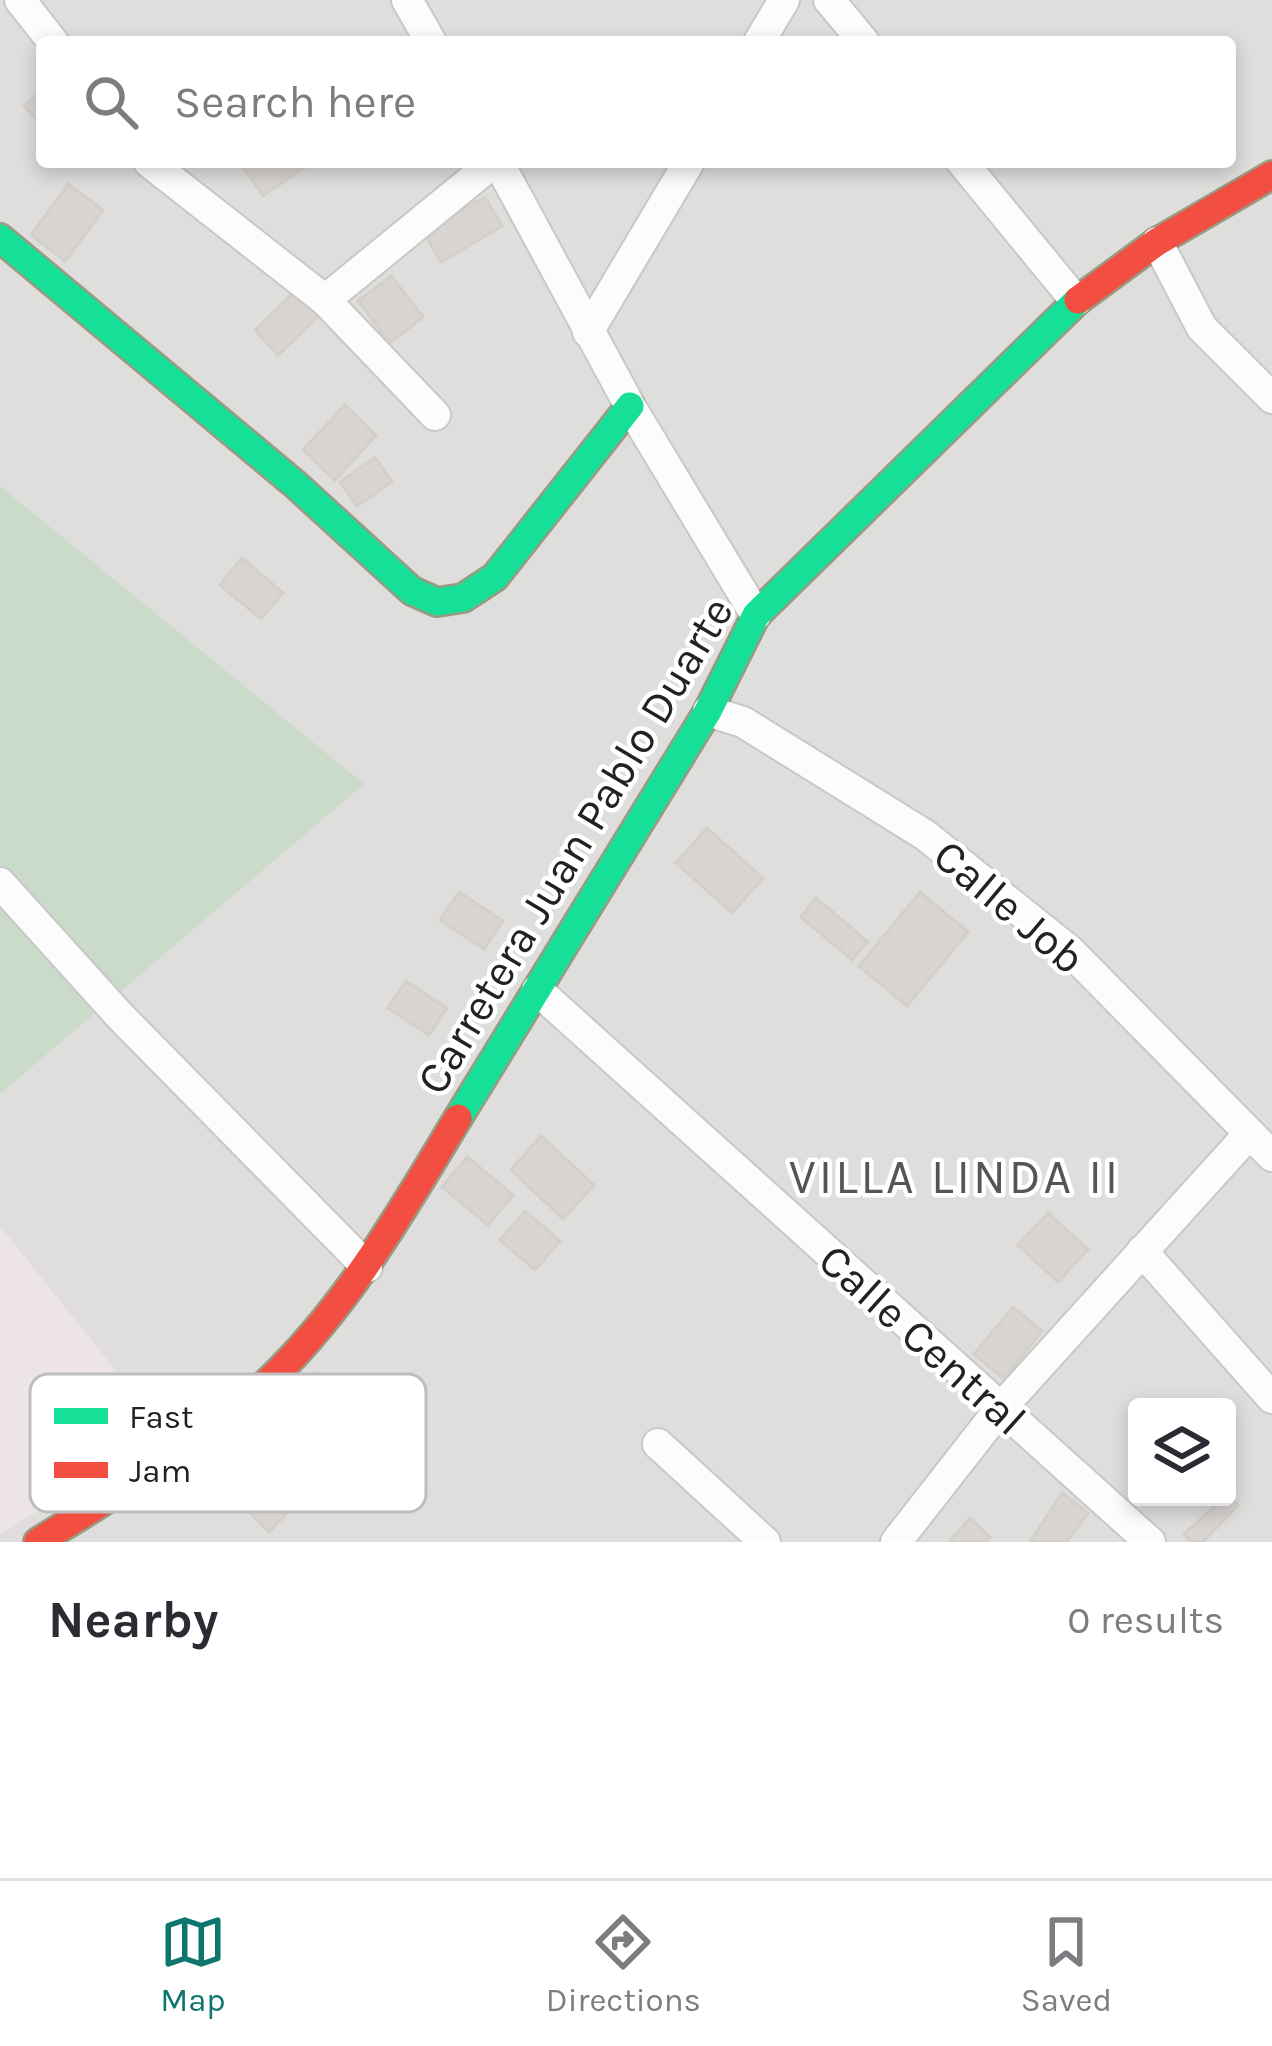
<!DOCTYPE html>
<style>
body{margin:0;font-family:Karla,sans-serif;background:#f7f7f7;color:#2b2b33}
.controls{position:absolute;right:36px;bottom:36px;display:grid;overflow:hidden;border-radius:12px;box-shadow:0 6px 18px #0003}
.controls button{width:108px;height:108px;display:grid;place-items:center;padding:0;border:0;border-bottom:3px solid #e1e1e2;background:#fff;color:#2b2b33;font:60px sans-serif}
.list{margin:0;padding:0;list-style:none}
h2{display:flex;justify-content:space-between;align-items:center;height:156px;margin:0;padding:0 48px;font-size:51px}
h2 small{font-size:39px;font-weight:400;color:#7c7c81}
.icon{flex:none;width:66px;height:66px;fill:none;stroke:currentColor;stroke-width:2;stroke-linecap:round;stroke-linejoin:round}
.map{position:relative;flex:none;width:1272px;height:1542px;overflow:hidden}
.search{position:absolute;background:#fff;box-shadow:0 6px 18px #0003;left:36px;right:36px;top:36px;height:132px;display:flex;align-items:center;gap:30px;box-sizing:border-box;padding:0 42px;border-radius:12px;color:#7c7c81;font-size:45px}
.sheet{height:336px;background:#fff}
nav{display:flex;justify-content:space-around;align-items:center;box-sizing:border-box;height:168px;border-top:3px solid #e1e1e2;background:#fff;font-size:33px;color:#7c7c81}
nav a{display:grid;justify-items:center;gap:6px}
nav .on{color:#0f766e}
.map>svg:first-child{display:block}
</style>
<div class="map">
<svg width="1272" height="1542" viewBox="0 0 1272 1542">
<rect width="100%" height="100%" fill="#f0eeeb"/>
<path fill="#dfdedc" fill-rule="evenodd" d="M 0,0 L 1272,0 L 1272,1542 L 0,1542 ZM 42,42 L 1230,42 L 1230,162 L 42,162 ZM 1137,1407 L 1227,1407 L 1227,1497 L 1137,1497 Z"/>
<path fill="#ede4e9" d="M 0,1226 L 166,1433 L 0,1534 Z"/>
<path fill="#cadbca" d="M 0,486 L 364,784 L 0,1094 Z"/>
<g fill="#d7d4d2" stroke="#d3d0cc" stroke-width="3">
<path d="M 42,90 L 42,125 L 24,106 Z"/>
<path d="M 240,162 L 312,162 L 263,196 Z"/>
<path d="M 68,184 L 103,210 L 65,261 L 31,235 Z"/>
<path d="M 485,197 L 502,226 L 441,262 L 424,233 Z"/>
<path d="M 391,276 L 423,317 L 390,343 L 358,301 Z"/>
<path d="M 297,289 L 321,314 L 278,355 L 255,330 Z"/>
<path d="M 345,405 L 376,435 L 335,480 L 303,450 Z"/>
<path d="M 375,457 L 392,482 L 357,506 L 340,482 Z"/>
<path d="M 242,558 L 283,593 L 261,619 L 220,585 Z"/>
<path d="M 707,828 L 763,878 L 732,913 L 676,863 Z"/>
<path d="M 459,892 L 503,921 L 484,949 L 440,920 Z"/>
<path d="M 920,892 L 968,932 L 907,1006 L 859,966 Z"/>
<path d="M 816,898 L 868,942 L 852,960 L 801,917 Z"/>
<path d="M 406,981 L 447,1008 L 429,1035 L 388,1008 Z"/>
<path d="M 541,1136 L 594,1185 L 563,1219 L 511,1170 Z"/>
<path d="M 467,1157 L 513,1195 L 488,1225 L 442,1187 Z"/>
<path d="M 525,1211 L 560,1241 L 535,1270 L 500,1240 Z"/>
<path d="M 1048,1213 L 1088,1249 L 1058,1282 L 1018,1245 Z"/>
<path d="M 1013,1307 L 1042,1331 L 1004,1379 L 974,1354 Z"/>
<path d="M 316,1373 L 336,1390 L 320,1407 L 301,1390 Z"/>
<path d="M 247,1431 L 308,1492 L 269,1532 L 208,1471 Z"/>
<path d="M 1062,1493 L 1088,1513 L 1066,1542 L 1030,1542 Z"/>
<path d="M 1227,1495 L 1238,1505 L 1203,1542 L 1191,1542 L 1184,1534 Z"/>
<path d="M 970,1518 L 990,1537 L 986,1542 L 949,1542 Z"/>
</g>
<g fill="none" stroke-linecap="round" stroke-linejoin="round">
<g stroke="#c9c8c7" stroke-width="34">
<g id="street">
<path d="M 20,0 L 53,42"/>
<path d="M 407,0 L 431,42"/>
<path d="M 829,0 L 864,42"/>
<path d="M 759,42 L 784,0"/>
<path d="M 149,162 L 325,300 L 494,162"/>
<path d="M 498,162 L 630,406 L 756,615"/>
<path d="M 962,162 L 1076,301"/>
<path d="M 1157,242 L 1202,328 L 1272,398"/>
<path d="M 325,300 L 435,415"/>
<path d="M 588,332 L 689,162"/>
<path d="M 708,711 L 743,722 L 925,835 L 1070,951 L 1272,1156"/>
<path d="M 0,883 L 120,1016 L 367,1267"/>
<path d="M 537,990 L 1150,1542"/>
<path d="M 1142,1251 L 1272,1398"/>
<path d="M 658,1444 L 765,1542"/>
<path d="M 896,1542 L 1000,1409 L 1249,1134"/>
</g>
</g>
<g stroke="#999a82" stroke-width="32">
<g id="fast">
<path d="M 0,238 L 296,485 L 412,591 L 437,602 L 463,598 L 495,577 L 630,406"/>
<path d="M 458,1118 L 708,711 L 756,615 L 1078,300"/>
</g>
</g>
<g stroke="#999a82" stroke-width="32">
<g id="jam">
<path d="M 1078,300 L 1157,242 L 1272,175"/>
<path d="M 38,1542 C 117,1492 203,1444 271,1379 C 349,1304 403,1209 458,1118"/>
</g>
</g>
<use href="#street" stroke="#fdfcfc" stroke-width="30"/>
<use href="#fast" stroke="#16e098" stroke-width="27"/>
<use href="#jam" stroke="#f24e42" stroke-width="27"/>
</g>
<g text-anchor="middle" stroke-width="9" stroke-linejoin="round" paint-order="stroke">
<g font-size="45" fill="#222" stroke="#fff">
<text transform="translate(574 845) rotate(-59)" y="16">Carretera Juan Pablo Duarte</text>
<text transform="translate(1010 906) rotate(40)" y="16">Calle Job</text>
<text transform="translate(923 1339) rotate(42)" y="16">Calle Central</text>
</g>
<g font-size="48" letter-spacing="3" fill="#555" stroke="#fff">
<text x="955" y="1193">VILLA LINDA II</text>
</g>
</g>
<rect x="30" y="1374" width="396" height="138" rx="18" fill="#fff" stroke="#bdbdbd" stroke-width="3"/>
<rect x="54" y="1408" width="54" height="16" fill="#16e098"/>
<rect x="54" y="1462" width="54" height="16" fill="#f24e42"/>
<g font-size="33" fill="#222">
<text x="129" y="1428">Fast</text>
<text x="129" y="1482">Jam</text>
</g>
</svg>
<div class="controls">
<button><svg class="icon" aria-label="layers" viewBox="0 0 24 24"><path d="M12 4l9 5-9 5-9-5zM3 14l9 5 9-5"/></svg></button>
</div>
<div class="search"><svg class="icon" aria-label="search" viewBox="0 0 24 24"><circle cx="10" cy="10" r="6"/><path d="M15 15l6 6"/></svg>Search here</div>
</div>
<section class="sheet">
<h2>Nearby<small>0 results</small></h2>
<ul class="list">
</ul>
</section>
<nav>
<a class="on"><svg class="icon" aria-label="map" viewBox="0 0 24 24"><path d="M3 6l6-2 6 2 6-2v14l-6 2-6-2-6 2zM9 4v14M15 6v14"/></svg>Map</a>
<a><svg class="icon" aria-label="directions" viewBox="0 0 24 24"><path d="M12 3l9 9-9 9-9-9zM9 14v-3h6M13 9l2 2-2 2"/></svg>Directions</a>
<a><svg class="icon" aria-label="saved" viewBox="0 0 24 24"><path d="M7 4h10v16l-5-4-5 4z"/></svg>Saved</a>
</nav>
